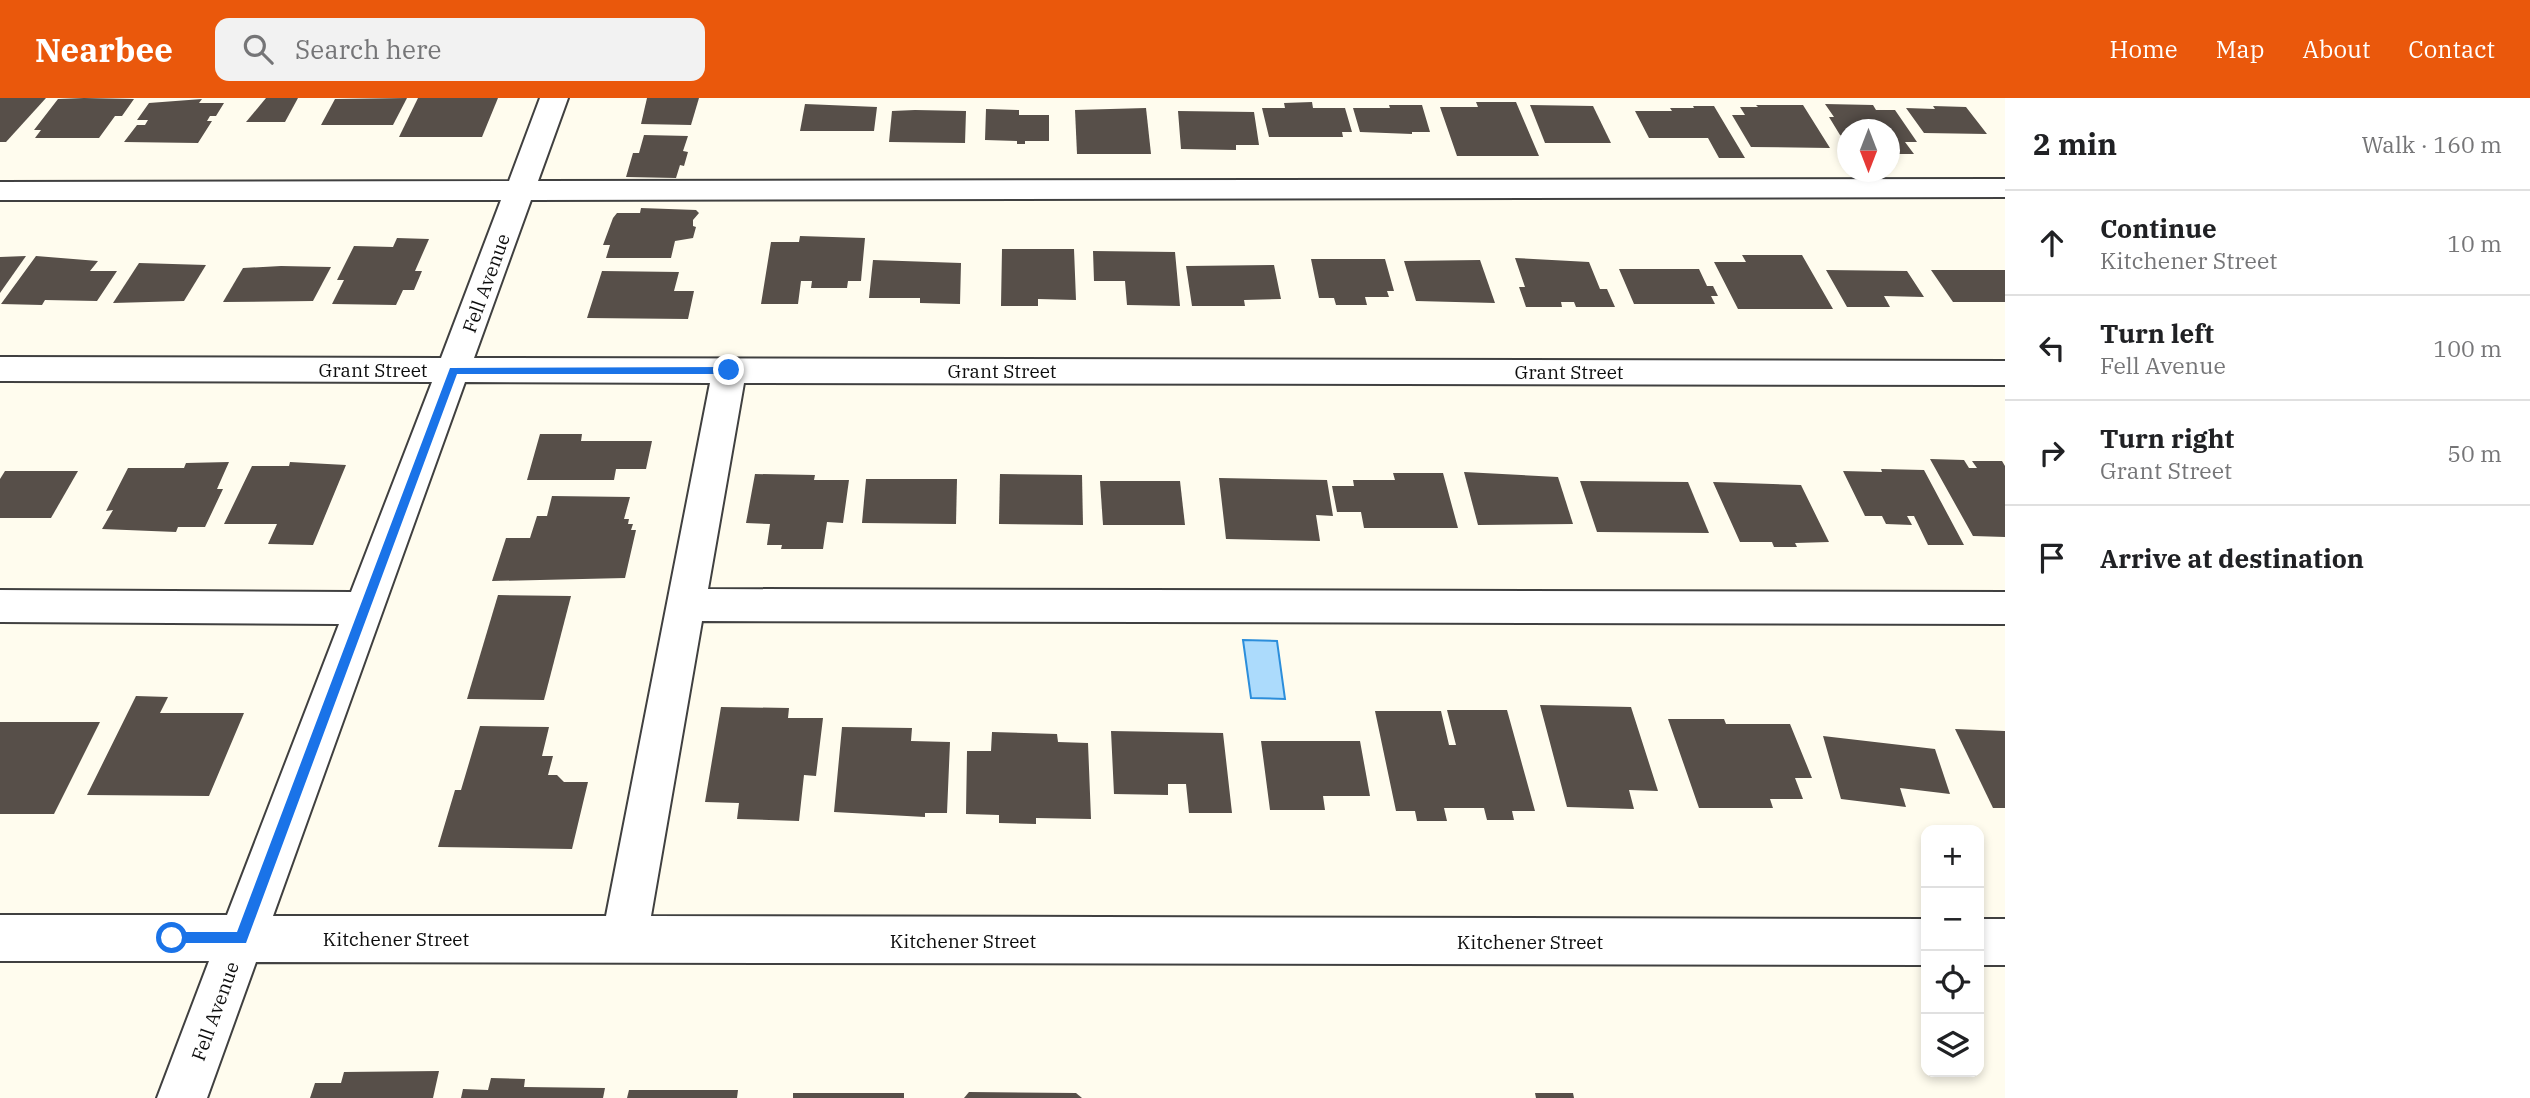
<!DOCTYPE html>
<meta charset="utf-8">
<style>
body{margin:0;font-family:"IBM Plex Serif",serif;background:#f2f2f2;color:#202124}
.controls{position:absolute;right:21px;bottom:21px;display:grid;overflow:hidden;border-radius:14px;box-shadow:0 4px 10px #0003}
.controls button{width:63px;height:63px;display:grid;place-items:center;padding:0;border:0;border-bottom:2px solid #e0e0e0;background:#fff;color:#202124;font:35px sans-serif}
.compass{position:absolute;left:1837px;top:21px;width:63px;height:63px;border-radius:50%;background:#fff;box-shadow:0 4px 10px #0003;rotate:180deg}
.stop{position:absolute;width:21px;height:21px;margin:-16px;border:5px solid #1a73e8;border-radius:50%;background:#fff}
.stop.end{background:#1a73e8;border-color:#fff;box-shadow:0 2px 7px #0008}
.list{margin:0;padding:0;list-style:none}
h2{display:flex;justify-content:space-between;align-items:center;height:91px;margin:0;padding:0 28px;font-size:30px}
h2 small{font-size:23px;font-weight:400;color:#757577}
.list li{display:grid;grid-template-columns:46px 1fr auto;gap:21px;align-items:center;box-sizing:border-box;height:105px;padding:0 28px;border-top:2px solid #e0e0e0}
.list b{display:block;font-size:26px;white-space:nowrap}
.list p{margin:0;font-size:23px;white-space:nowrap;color:#757577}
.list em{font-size:23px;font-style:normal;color:#757577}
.icon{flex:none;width:38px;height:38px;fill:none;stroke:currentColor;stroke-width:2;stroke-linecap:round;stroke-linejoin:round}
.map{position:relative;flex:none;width:2005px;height:1000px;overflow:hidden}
header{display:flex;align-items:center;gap:42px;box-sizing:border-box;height:98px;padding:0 35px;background:#ea580c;color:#fff}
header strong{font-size:33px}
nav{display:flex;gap:38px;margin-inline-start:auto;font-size:24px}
.search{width:490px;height:63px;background:#f2f2f2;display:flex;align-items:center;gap:18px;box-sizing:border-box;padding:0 24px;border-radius:14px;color:#757577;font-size:26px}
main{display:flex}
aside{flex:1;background:#fff}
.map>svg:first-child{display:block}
</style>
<header>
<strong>Nearbee</strong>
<div class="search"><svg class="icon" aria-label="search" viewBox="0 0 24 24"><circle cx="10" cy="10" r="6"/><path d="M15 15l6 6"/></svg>Search here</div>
<nav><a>Home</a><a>Map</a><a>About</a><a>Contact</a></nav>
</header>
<main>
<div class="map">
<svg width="2005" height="1000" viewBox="0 0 2005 1000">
<rect width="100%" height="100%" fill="#fffcee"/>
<path fill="#acdbfc" stroke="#2c8edb" stroke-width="2" d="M 1243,542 L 1277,543 L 1285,601 L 1251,600 Z"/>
<g fill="#574f49">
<path d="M 0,0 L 46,0 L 6,44 L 0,44 Z"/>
<path d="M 266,0 L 298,0 L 285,24 L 246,24 Z"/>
<path d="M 407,0 L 393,27 L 321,27 L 335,1 Z"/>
<path d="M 418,0 L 498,0 L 482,39 L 399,39 Z"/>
<path d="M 647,0 L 699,0 L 691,27 L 641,26 Z"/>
<path d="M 58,1 L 84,0 L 134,1 L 122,18 L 115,18 L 99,40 L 35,40 L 41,32 L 34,32 Z"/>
<path d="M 202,1 L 199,5 L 224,5 L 216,18 L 210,18 L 207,23 L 212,23 L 198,45 L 124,44 L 137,27 L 145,27 L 148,22 L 137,22 L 149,5 Z"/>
<path d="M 1312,4 L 1313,10 L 1345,10 L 1352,34 L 1342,34 L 1343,39 L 1269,39 L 1262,10 L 1285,10 L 1284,5 Z"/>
<path d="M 1476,4 L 1516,4 L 1539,58 L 1457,58 L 1440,9 L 1478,9 Z"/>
<path d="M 805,6 L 877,9 L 874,33 L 800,33 Z"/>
<path d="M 1825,6 L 1873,7 L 1876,12 L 1895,12 L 1917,44 L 1905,44 L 1914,56 L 1890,56 L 1890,32 L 1848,32 L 1848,41 L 1840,37 L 1829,19 L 1834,19 Z"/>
<path d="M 1389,7 L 1422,7 L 1430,34 L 1412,34 L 1412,36 L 1360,34 L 1353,10 L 1390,10 Z"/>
<path d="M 1530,7 L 1593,8 L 1611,45 L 1545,45 Z"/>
<path d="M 1756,7 L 1803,7 L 1830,50 L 1751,49 L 1732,17 L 1745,17 L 1740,9 L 1758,9 Z"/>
<path d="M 1693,8 L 1714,8 L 1745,60 L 1719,60 L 1708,40 L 1649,40 L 1635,13 L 1672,13 L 1670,10 L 1694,10 Z"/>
<path d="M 1933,8 L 1966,9 L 1987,36 L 1924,35 L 1906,10 L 1935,11 Z"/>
<path d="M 1146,10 L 1151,56 L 1077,56 L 1075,12 Z"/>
<path d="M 986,11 L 1019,12 L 1019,17 L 1049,17 L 1049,43 L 1025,43 L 1025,46 L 1017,46 L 1017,43 L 985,42 Z"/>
<path d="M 915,12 L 966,13 L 965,45 L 889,44 L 892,13 Z"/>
<path d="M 1178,13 L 1254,14 L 1259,47 L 1236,47 L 1236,52 L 1181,51 Z"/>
<path d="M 644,37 L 688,38 L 683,53 L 688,54 L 684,68 L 680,67 L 676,80 L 626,79 L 633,55 L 639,55 Z"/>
<path d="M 641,110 L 696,112 L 699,115 L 693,122 L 693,128 L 696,129 L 693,140 L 675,143 L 671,160 L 606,160 L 610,147 L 603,147 L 613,120 L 617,115 L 640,115 Z"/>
<path d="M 800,138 L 865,140 L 861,183 L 848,183 L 847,190 L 811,190 L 812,183 L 801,183 L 798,206 L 761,206 L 771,144 L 799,144 Z"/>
<path d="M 397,140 L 429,141 L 415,173 L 422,173 L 414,192 L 403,192 L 396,207 L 332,206 L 344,182 L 337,182 L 354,148 L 393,149 Z"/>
<path d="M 1002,151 L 1074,151 L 1076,202 L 1038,201 L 1038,208 L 1001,208 Z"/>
<path d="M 1093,153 L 1175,154 L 1180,208 L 1127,207 L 1125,183 L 1094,183 Z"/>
<path d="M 1742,157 L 1802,157 L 1833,211 L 1738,211 L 1714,164 L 1746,164 Z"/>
<path d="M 26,158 L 0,195 L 0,159 Z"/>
<path d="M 36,158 L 98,163 L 90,173 L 117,173 L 97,203 L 45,202 L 42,207 L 1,206 Z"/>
<path d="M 1515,160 L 1589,164 L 1600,191 L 1607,191 L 1615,209 L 1576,209 L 1574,204 L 1561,204 L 1562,209 L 1526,209 L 1519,189 L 1525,189 Z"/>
<path d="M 1311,161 L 1385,161 L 1394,193 L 1387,193 L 1389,199 L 1365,199 L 1367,207 L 1336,207 L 1334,200 L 1319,200 Z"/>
<path d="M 873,162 L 961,165 L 960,206 L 920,205 L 920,200 L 869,200 Z"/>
<path d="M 1480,162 L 1495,205 L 1416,203 L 1404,163 Z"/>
<path d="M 139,165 L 206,167 L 184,203 L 113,205 Z"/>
<path d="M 1274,167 L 1281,201 L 1244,202 L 1245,208 L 1192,208 L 1186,168 Z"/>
<path d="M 281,168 L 331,169 L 313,203 L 223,204 L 243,170 Z"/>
<path d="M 1619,171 L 1699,171 L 1707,188 L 1713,188 L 1718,198 L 1711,198 L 1715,206 L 1634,206 Z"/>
<path d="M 1826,172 L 1907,173 L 1924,199 L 1884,198 L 1890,209 L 1847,209 Z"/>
<path d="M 1931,172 L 2005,172 L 2005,204 L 1953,204 Z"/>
<path d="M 602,173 L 679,174 L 674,193 L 694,193 L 688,221 L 587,220 Z"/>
<path d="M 540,336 L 582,336 L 581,343 L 652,343 L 646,371 L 616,371 L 614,382 L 527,382 Z"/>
<path d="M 1930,361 L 1964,362 L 1969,370 L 1977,370 L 1972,363 L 2002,363 L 2005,368 L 2005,439 L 1973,438 Z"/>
<path d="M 229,364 L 217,391 L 223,391 L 205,429 L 178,429 L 176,434 L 102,431 L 113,412 L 106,413 L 128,370 L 184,370 L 186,365 Z"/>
<path d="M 290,364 L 346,367 L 313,447 L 268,446 L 277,426 L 224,426 L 252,368 L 289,368 Z"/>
<path d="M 1881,371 L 1924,372 L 1964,447 L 1928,447 L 1914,418 L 1907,418 L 1912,427 L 1886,426 L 1882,418 L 1865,418 L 1843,373 L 1882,374 Z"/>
<path d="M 5,373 L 78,373 L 51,420 L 0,420 L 0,381 Z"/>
<path d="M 1464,374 L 1558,379 L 1573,426 L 1478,427 Z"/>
<path d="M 1393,375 L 1443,375 L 1458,430 L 1364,430 L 1361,414 L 1337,414 L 1332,388 L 1354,388 L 1353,382 L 1395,382 Z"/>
<path d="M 755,376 L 815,377 L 814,382 L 849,382 L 843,425 L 827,424 L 823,451 L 781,451 L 782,447 L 767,447 L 770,426 L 746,425 Z"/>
<path d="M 1000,376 L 1082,377 L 1083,427 L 999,426 Z"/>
<path d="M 1219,380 L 1327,382 L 1333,418 L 1316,417 L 1320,443 L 1226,441 Z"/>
<path d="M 866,381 L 957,381 L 956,426 L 862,425 Z"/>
<path d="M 1100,383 L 1180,383 L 1185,427 L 1103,427 Z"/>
<path d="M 1580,383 L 1688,384 L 1709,435 L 1597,434 Z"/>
<path d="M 1713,384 L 1801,387 L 1829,444 L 1795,445 L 1797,449 L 1774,449 L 1772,444 L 1740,444 Z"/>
<path d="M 552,398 L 630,399 L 624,421 L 629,421 L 628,426 L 633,426 L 631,432 L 636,432 L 625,480 L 492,483 L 506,440 L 530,440 L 537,418 L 547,418 Z"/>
<path d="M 498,497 L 571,498 L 544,602 L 467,601 Z"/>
<path d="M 136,598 L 168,599 L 160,615 L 244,615 L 209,698 L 87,697 Z"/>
<path d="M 1540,607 L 1631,609 L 1658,693 L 1629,692 L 1634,711 L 1567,709 Z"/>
<path d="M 721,609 L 789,610 L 788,620 L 823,620 L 816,678 L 804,677 L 799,723 L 737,721 L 739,705 L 705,704 Z"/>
<path d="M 1447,612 L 1507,612 L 1535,713 L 1512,713 L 1514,722 L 1487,722 L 1484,710 L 1444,710 L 1447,723 L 1417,723 L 1415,713 L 1396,713 L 1375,613 L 1441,613 L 1449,647 L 1456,647 Z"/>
<path d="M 1668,621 L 1724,621 L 1726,626 L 1790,626 L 1812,680 L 1795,680 L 1803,701 L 1770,701 L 1773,710 L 1699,710 Z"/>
<path d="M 0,624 L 100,624 L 54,716 L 0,716 Z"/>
<path d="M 480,628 L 549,629 L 542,658 L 553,658 L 548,677 L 557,677 L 564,684 L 588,684 L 572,751 L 438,749 L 455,692 L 461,692 Z"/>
<path d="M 842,629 L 912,630 L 911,643 L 950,644 L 947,715 L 925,715 L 925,719 L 834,714 Z"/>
<path d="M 1955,631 L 2005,633 L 2005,710 L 1993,710 Z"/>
<path d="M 1111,633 L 1223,635 L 1232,715 L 1189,715 L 1186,686 L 1168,686 L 1168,697 L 1114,696 Z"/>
<path d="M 992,634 L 1057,636 L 1058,644 L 1088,645 L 1091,721 L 1036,720 L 1036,726 L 999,725 L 999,717 L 966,716 L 967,653 L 991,653 Z"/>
<path d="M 1823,638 L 1935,651 L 1950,696 L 1900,690 L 1906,709 L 1841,701 Z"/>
<path d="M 1261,643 L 1360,643 L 1370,698 L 1323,698 L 1325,712 L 1270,712 Z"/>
<path d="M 439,973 L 433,1000 L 310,1000 L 315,985 L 341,985 L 344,974 Z"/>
<path d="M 491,980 L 525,981 L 524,989 L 605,990 L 603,1000 L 461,1000 L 463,991 L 488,992 Z"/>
<path d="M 629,992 L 738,992 L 737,1000 L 627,1000 Z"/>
<path d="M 969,994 L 1076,995 L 1082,1000 L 964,1000 Z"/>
<rect x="793" y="995" width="111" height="5"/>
<path d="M 1535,995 L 1573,995 L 1574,1000 L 1536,1000 Z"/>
</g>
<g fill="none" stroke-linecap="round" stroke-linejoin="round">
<g stroke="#404040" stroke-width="4">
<g id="minor">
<path d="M 540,0 L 568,0 L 538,83 L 2005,81 L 2005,99 L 531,102 L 474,260 L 2005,263 L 2005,287 L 744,285 L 708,491 L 2005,494 L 2005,526 L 702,523 L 651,818 L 1926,821 L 1926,867 L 256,864 L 207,1000 L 157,1000 L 209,863 L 0,863 L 0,817 L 227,817 L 339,526 L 0,524 L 0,492 L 351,494 L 432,284 L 0,283 L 0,259 L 441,260 L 501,102 L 0,102 L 0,84 L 509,83 ZM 465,284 L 710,285 L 606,818 L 273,818 Z"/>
<rect x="1979" y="821" width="26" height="46"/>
</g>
</g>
<use href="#minor" fill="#fff" fill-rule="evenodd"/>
</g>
<path fill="#1a73e8" d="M 729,269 L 733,272 L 729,276 L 457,276 L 246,845 L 167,845 L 165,840 L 172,834 L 237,834 L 450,270 Z"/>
<g text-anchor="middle" stroke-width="7" stroke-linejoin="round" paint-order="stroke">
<g font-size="19" fill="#0d0d0d" stroke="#fff">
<text transform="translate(486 185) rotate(-70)" y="7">Fell Avenue</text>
<text x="373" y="279">Grant Street</text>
<text x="1002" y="280">Grant Street</text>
<text x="1569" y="281">Grant Street</text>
<text x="396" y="848">Kitchener Street</text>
<text x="963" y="850">Kitchener Street</text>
<text x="1530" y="851">Kitchener Street</text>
<text transform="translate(215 913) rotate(-70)" y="7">Fell Avenue</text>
</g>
</g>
</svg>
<div class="controls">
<button>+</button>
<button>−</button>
<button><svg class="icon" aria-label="locate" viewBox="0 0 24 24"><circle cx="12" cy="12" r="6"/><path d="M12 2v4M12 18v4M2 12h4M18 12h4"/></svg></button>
<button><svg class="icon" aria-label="layers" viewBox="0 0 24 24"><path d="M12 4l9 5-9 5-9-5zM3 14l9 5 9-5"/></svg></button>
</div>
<svg class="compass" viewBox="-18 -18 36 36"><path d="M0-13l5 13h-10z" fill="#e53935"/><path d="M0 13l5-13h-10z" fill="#757577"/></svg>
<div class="stop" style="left:172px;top:840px"></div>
<div class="stop end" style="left:729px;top:272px"></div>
</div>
<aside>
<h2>2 min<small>Walk · 160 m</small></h2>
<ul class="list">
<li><svg class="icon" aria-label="ahead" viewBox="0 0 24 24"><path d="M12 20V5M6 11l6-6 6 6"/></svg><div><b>Continue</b><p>Kitchener Street</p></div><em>10 m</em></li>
<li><svg class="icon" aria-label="left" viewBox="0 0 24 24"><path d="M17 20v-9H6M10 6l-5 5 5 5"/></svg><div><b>Turn left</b><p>Fell Avenue</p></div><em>100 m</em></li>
<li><svg class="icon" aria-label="right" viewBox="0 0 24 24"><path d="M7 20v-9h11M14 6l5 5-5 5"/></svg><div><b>Turn right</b><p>Grant Street</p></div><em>50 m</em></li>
<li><svg class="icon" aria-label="arrive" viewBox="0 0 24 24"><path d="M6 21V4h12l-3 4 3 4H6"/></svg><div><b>Arrive at destination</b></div></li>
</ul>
</aside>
</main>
